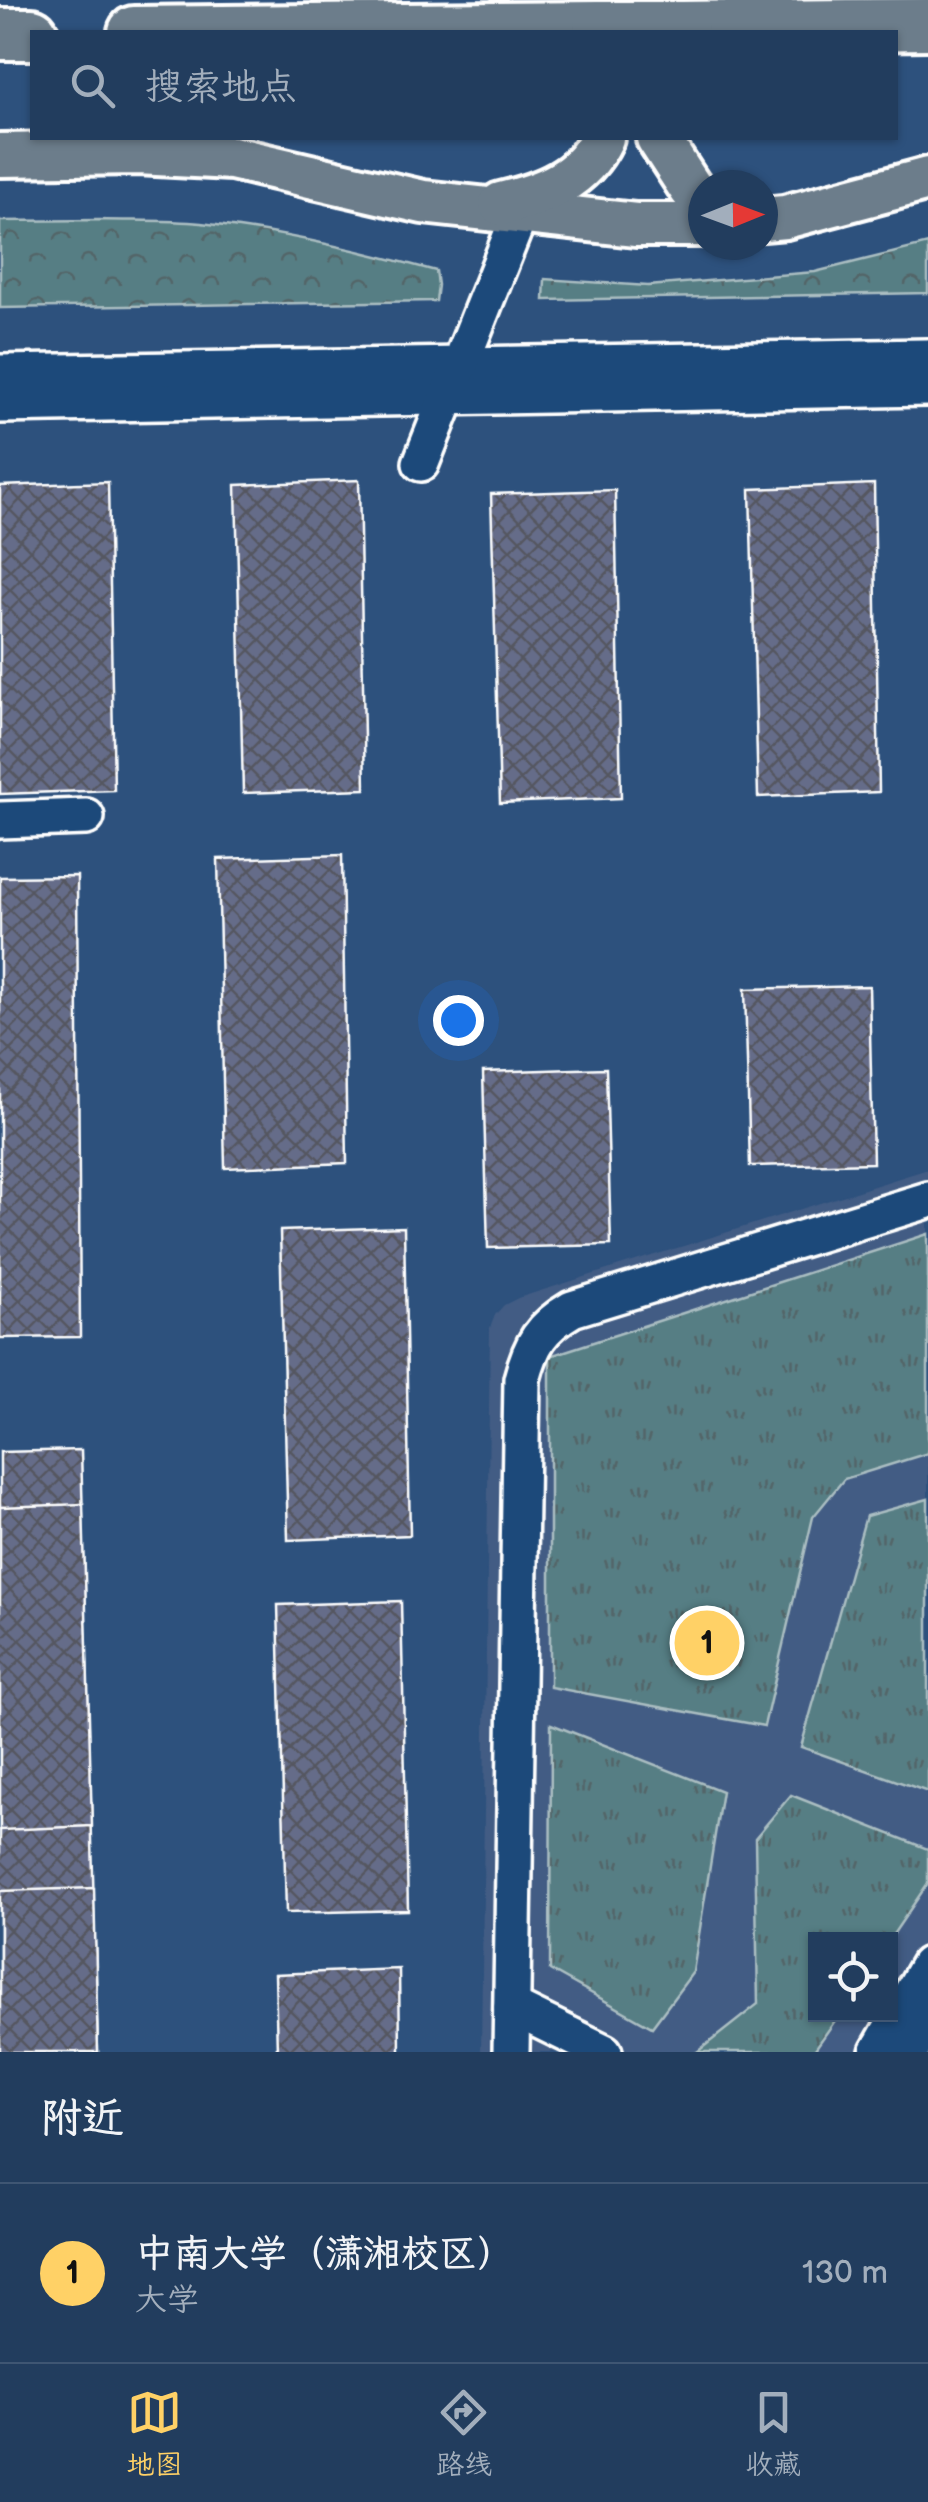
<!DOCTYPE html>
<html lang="zh">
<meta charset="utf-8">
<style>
body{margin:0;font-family:"Balsamiq Sans","LXGW WenKai TC",sans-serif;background:#2a4464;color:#f1f3f6}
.controls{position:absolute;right:30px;bottom:30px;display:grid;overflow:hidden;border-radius:0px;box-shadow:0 2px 8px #0004}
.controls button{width:90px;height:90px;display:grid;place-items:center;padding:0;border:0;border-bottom:2px solid #3f5673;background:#223d5e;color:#f1f3f6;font:50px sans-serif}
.compass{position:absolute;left:688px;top:170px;width:90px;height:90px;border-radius:50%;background:#223d5e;box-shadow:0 2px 8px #0004;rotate:89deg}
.you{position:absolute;left:458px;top:1020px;width:35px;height:35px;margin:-25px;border:8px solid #fff;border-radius:50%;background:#1a73e8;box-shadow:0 0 0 15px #1a73e833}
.badge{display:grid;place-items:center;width:65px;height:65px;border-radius:50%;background:#ffd166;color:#111;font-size:32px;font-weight:700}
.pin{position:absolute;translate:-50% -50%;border:5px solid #fff;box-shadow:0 2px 10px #0006}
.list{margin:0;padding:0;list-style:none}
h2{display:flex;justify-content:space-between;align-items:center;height:130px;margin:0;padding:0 40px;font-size:42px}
h2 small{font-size:32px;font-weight:400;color:#a2aebc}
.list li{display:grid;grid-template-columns:65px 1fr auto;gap:30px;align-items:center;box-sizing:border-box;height:180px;padding:0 40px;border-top:2px solid #3f5673}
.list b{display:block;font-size:38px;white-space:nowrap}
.list p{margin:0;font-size:32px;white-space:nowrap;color:#a2aebc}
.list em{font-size:32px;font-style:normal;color:#a2aebc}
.icon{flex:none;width:55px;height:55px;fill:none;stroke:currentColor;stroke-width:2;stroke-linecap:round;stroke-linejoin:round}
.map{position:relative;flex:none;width:928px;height:2052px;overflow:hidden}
.search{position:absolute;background:#223d5e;box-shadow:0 2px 8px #0004;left:30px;right:30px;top:30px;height:110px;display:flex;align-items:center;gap:25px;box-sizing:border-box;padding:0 35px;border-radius:0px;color:#a2aebc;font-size:38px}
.sheet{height:310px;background:#223d5e}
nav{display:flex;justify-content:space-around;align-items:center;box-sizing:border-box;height:140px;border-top:2px solid #3f5673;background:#223d5e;font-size:28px;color:#a2aebc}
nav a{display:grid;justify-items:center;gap:5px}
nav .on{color:#ffd166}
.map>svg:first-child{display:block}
</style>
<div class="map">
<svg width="928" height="2052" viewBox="0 0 928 2052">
<defs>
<pattern id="grass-tufts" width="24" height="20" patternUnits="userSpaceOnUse" patternTransform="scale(2.5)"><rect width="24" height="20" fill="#577e84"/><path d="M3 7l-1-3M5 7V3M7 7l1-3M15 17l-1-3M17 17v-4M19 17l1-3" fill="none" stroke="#526568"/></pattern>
<pattern id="forest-crowns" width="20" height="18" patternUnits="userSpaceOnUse" patternTransform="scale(2.5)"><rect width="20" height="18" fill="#577e84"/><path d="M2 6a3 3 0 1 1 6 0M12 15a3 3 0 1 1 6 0" fill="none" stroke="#526568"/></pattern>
<pattern id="building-cross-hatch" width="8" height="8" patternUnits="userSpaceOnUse" patternTransform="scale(2.5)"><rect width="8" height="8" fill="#656c89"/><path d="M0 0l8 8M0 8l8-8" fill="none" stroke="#555761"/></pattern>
</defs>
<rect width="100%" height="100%" fill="#2d517d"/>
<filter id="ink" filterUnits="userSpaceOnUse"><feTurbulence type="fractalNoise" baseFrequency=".01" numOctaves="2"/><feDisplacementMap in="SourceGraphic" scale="20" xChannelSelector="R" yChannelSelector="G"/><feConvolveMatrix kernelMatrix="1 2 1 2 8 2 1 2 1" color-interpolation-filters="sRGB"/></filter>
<g filter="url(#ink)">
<path fill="#425c84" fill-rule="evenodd" d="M 928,1169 L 928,2052 L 481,2052 L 490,1328 L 495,1315 L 504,1305 L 518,1298 ZM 816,1940 L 890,1940 L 890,2014 L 816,2014 Z"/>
<g fill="url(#grass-tufts)" stroke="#abbec2" stroke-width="2.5">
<path d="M 928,1234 L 928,1453 L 844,1479 L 813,1517 L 764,1726 L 550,1687 L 550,1356 Z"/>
<path d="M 928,1499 L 928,1792 L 801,1747 L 866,1516 Z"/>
<path d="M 551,1724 L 722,1791 L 693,1972 L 652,2027 L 550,1970 Z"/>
<path d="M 791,1795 L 928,1849 L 928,1883 L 890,1939 L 816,1940 L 816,2014 L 839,2015 L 813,2052 L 697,2052 L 758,2004 L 755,1838 Z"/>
</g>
<g fill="url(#forest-crowns)" stroke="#abbec2" stroke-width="2.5">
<path d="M 100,220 C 134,221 168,220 201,223 C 281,232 359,250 436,271 L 438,285 L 436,301 L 0,308 L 0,221 Z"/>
<path d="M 928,244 L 928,293 L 544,300 L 545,279 L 648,286 L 815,272 Z"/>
</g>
<g fill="url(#building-cross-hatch)" stroke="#fff" stroke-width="2.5">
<path d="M 359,480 L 365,789 L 243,793 L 236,485 Z"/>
<path d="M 108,482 L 114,790 L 0,794 L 0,486 Z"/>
<path d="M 874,484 L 879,792 L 758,797 L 750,489 Z"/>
<path d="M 615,490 L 621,798 L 500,803 L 491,494 Z"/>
<path d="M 342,855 L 347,1163 L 225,1168 L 218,859 Z"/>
<path d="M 77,876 L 80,1337 L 0,1338 L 0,877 Z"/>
<path d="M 869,986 L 873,1163 L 750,1166 L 745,989 Z"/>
<path d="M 606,1068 L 611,1245 L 488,1248 L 483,1072 Z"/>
<path d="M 404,1227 L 410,1535 L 288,1540 L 280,1231 Z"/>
<path d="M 81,1450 L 98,2052 L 0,2052 L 0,1452 Z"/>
<path d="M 83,1504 L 92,1826 L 0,1830 L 0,1507 Z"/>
<path d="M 401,1601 L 408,1910 L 286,1913 L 278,1605 Z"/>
<path d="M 94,1888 L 98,2052 L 0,2052 L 0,1891 Z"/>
<path d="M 399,1969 L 400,2052 L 277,2052 L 275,1974 Z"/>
</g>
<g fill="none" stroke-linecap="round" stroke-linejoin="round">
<g stroke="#fff" stroke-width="42">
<g id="minor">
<path d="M 0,373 L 928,357"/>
<path d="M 0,405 L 928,388"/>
<path d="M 421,463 L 520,214"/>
<path d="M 0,820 L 86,817"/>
<path d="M 512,2007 L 604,2052"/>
<path d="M 511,2052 L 522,1379 C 531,1344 541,1327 572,1309 L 928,1200"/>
<path d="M 878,2052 L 928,1965"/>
<path d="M 910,2052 L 928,2018"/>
</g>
</g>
<g stroke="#fff" stroke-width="50">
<g id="major">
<path d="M 658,138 L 691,189 L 703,199"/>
<path d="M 0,155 L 138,153 L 232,158 L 423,202 L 636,225 L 703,225"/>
<path d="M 501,204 C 544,194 582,180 602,138"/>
<path d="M 763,219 L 785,217 L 928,179"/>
</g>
</g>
<g stroke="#fff" stroke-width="58">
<g id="highway">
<path d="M 683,27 L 928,24"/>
<path d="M 134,32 L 599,27"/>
<path d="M 0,34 L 32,34"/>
</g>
</g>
<use href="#minor" stroke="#1f4a7a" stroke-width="35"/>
<use href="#major" stroke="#6c7d8b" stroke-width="42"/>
<use href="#highway" stroke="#6c7d8b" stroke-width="50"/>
<g stroke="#fff" stroke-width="58" stroke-linecap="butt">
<path id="highway-bridge" d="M 599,27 L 683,27"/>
</g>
<use href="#highway-bridge" stroke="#6c7d8b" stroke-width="50"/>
</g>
</g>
</svg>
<div class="controls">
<button><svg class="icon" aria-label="locate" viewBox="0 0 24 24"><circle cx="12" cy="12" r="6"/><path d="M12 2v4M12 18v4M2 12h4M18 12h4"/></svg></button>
</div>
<svg class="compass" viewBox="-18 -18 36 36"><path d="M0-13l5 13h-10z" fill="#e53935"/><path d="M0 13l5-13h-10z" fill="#a2aebc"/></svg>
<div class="you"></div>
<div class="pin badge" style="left:707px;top:1643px">1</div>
<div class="search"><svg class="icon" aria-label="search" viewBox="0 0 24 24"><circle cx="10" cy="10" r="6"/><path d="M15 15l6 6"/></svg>搜索地点</div>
</div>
<section class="sheet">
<h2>附近<small></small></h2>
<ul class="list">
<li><span class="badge">1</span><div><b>中南大学（潇湘校区）</b><p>大学</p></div><em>130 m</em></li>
</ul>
</section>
<nav>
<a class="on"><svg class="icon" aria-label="map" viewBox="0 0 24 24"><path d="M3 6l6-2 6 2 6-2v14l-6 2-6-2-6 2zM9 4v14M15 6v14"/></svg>地图</a>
<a><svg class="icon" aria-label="directions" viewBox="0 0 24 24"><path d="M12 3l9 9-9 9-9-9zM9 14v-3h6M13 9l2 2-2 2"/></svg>路线</a>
<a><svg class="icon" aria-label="saved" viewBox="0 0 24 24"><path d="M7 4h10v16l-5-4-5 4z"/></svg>收藏</a>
</nav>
